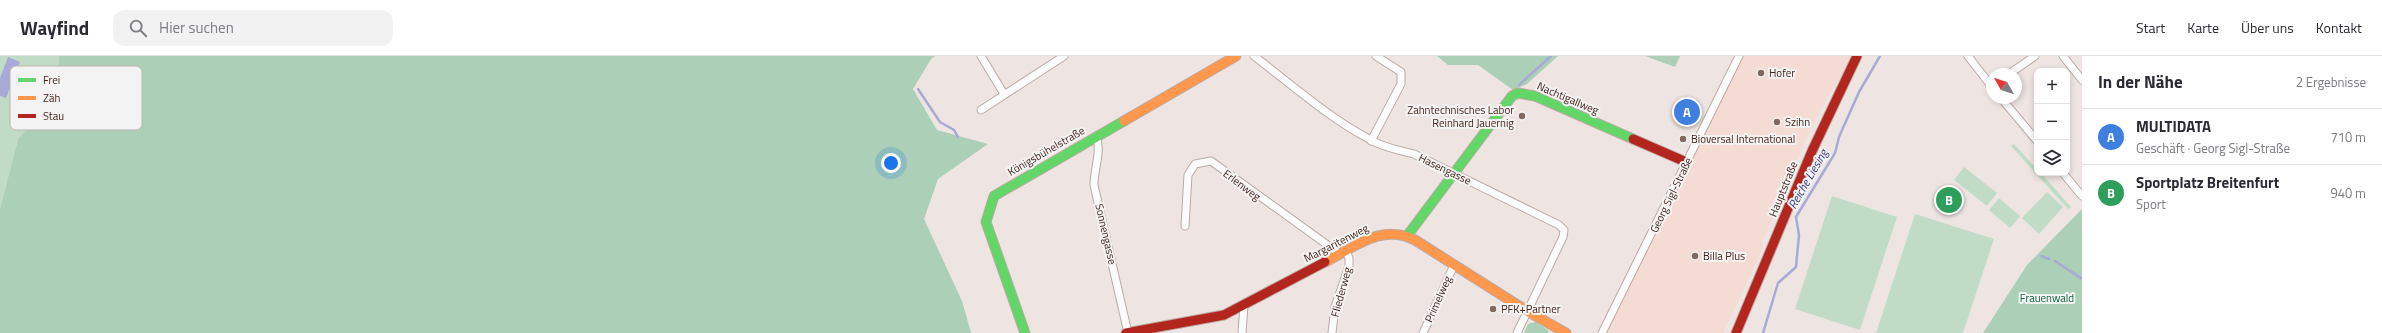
<!DOCTYPE html>
<html lang="de">
<meta charset="utf-8">
<style>
body{margin:0;font-family:"Titillium Web",sans-serif;background:#f2f2f3;color:#2b2b33}
.controls{position:absolute;right:12px;top:12px;display:grid;overflow:hidden;border-radius:8px;box-shadow:0 2px 6px #0003}
.controls button{width:36px;height:36px;display:grid;place-items:center;padding:0;border:0;border-bottom:1px solid #e1e1e2;background:#fff;color:#2b2b33;font:20px sans-serif}
.compass{position:absolute;left:1986px;top:12px;width:36px;height:36px;border-radius:50%;background:#fff;box-shadow:0 2px 6px #0003;rotate:309deg}
.you{position:absolute;left:891px;top:107px;width:14px;height:14px;margin:-10px;border:3px solid #fff;border-radius:50%;background:#1a73e8;box-shadow:0 0 0 6px #1a73e833}
.badge{display:grid;place-items:center;width:26px;height:26px;border-radius:50%;background:#816861;color:#fff;font-size:13px;font-weight:700}
.pin{position:absolute;translate:-50% -50%;border:2px solid #fff;box-shadow:0 1px 4px #0006}
.list{margin:0;padding:0;list-style:none}
h2{display:flex;justify-content:space-between;align-items:center;height:52px;margin:0;padding:0 16px;font-size:17px}
h2 small{font-size:13px;font-weight:400;color:#7c7c81}
.list li{display:grid;grid-template-columns:26px 1fr auto;gap:12px;align-items:center;box-sizing:border-box;height:56px;padding:0 16px;border-top:1px solid #e1e1e2}
.list b{display:block;font-size:15px;white-space:nowrap}
.list p{margin:0;font-size:13px;white-space:nowrap;color:#7c7c81}
.list em{font-size:13px;font-style:normal;color:#7c7c81}
.icon{flex:none;width:22px;height:22px;fill:none;stroke:currentColor;stroke-width:2;stroke-linecap:round;stroke-linejoin:round}
.map{position:relative;flex:none;width:2082px;height:277px;overflow:hidden}
header{display:flex;align-items:center;gap:24px;box-sizing:border-box;height:56px;padding:0 20px;background:#fff;border-bottom:1px solid #e1e1e2}
header strong{font-size:19px}
nav{display:flex;gap:22px;margin-inline-start:auto;font-size:14px}
.search{width:280px;height:36px;background:#f2f2f3;display:flex;align-items:center;gap:10px;box-sizing:border-box;padding:0 14px;border-radius:12px;color:#7c7c81;font-size:15px}
main{display:flex}
aside{flex:1;background:#fff}
.map>svg:first-child{display:block}
</style>
<header>
<strong>Wayfind</strong>
<div class="search"><svg class="icon" aria-label="search" viewBox="0 0 24 24"><circle cx="10" cy="10" r="6"/><path d="M15 15l6 6"/></svg>Hier suchen</div>
<nav><a>Start</a><a>Karte</a><a>Über uns</a><a>Kontakt</a></nav>
</header>
<main>
<div class="map">
<svg width="2082" height="277" viewBox="0 0 2082 277">
<rect width="100%" height="100%" fill="#eee5e2"/>
<path fill="#f4dbd3" d="M 1734,0 L 1852,0 L 1813,67 L 1763,184 L 1763,190 L 1757,205 L 1723,277 L 1598,277 Z"/>
<g fill="#c0dcc7">
<path d="M 0,0 L 59,0 L 56,40 L 18,83 L 0,153 Z"/>
<path d="M 2014,88 L 2037,113 L 2037,117 L 2041,117 L 2071,151 L 2068,153 L 2011,90 Z"/>
<path d="M 1964,111 L 1997,137 L 1987,150 L 1954,124 Z"/>
<path d="M 2047,136 L 2063,151 L 2039,178 L 2022,162 Z"/>
<path d="M 1832,140 L 1897,161 L 1860,274 L 1795,253 Z"/>
<path d="M 1999,142 L 2020,160 L 2010,172 L 1989,154 Z"/>
<path d="M 1915,158 L 1994,183 L 1963,277 L 1876,277 Z"/>
</g>
<g fill="#abcfb7">
<path d="M 59,0 L 935,0 L 931,3 L 913,33 L 937,74 L 988,88 L 938,123 L 924,163 L 962,245 L 971,277 L 0,277 L 0,153 L 18,83 L 56,40 Z"/>
<path d="M 1437,0 L 1558,0 L 1527,28 L 1513,34 L 1478,9 L 1448,9 Z"/>
<path d="M 1645,0 L 1680,0 L 1675,11 Z"/>
<path d="M 2082,153 L 2082,277 L 1983,277 L 2027,209 Z"/>
<path d="M 1536,266 L 1549,275 L 1548,277 L 1524,277 L 1528,268 Z"/>
</g>
<path fill="#a7aad6" d="M 8,1 L 20,6 L 6,42 L 0,40 L 0,22 Z"/>
<g fill="none" stroke-linecap="round" stroke-linejoin="round">
<g stroke="#a7aad6" stroke-width="2.5">
<path d="M 1519,29 L 1551,0"/>
<path d="M 918,33 L 940,66 L 954,74 L 958,81"/>
<path d="M 2041,200 L 2049,203"/>
<path d="M 2055,205 L 2082,223"/>
<path d="M 1763,277 L 1778,227 L 1796,211 L 1799,179 L 1796,161 L 1835,97 L 1839,81 L 1859,36 L 1880,0"/>
</g>
<g stroke="#bcaaa3" stroke-width="9">
<g id="street">
<path d="M 981,0 L 1004,38"/>
<path d="M 1254,0 C 1292,29 1329,62 1371,84 C 1384,92 1400,94 1414,98 L 1559,169 L 1564,174 L 1563,181 L 1517,277"/>
<path d="M 1968,0 L 1992,31"/>
<path d="M 2063,0 L 2082,24"/>
<path d="M 2009,18 L 2035,0"/>
<path d="M 2001,42 L 2037,85"/>
<path d="M 981,54 L 1064,0"/>
<path d="M 1096,80 C 1102,95 1094,112 1094,129 L 1128,277"/>
<path d="M 1371,85 L 1401,28 L 1401,16 L 1376,0"/>
<path d="M 2063,117 L 2082,140"/>
<path d="M 1185,170 L 1188,119 L 1195,108 L 1211,105 L 1340,198"/>
<path d="M 1242,277 L 1244,249"/>
<path d="M 1332,277 L 1335,251 L 1349,210 L 1349,202 L 1346,195"/>
<path d="M 1423,277 L 1454,209"/>
<path d="M 1602,277 L 1739,0"/>
</g>
</g>
<g stroke="#bcaaa3" stroke-width="11">
<g id="fast">
<path d="M 1407,180 L 1512,40 L 1518,37 L 1535,40 L 1633,83"/>
<path d="M 1025,277 L 986,166 L 994,140 L 1124,65"/>
</g>
</g>
<g stroke="#bcaaa3" stroke-width="11">
<g id="slow">
<path d="M 1124,65 L 1236,0"/>
<path d="M 1325,206 C 1355,191 1381,167 1415,184 L 1527,255 L 1566,277"/>
</g>
</g>
<g stroke="#bcaaa3" stroke-width="11">
<g id="jam">
<path d="M 1633,83 L 1686,106"/>
<path d="M 1126,277 L 1224,259 L 1325,206"/>
<path d="M 1736,277 L 1812,95 L 1857,0"/>
</g>
</g>
<use href="#street" stroke="#fcfbfb" stroke-width="7"/>
<use href="#fast" stroke="#63d668" stroke-width="9"/>
<use href="#slow" stroke="#ff974d" stroke-width="9"/>
<use href="#jam" stroke="#b3261e" stroke-width="9"/>
</g>
<g fill="#816861" stroke="#f3f3f3" stroke-width="1.5">
<circle cx="1761" cy="17" r="4"/>
<circle cx="1522" cy="60" r="4"/>
<circle cx="1777" cy="66" r="4"/>
<circle cx="1683" cy="83" r="4"/>
<circle cx="1695" cy="200" r="4"/>
<circle cx="1493" cy="253" r="4"/>
</g>
<g text-anchor="middle" stroke-width="4" stroke-linejoin="round" paint-order="stroke">
<g font-size="11" fill="#46251b" stroke="#f3f3f3" text-anchor="start">
<text x="1769" y="21">Hofer</text>
<text x="1514" y="58" text-anchor="end">Zahntechnisches Labor<tspan x="1514" dy="13">Reinhard Jauernig</tspan></text>
<text x="1785" y="70">Szihn</text>
<text x="1691" y="87">Bioversal International</text>
<text x="1703" y="204">Billa Plus</text>
<text x="1501" y="257">PFK+Partner</text>
</g>
<g font-size="11" fill="#46251b" stroke="#f3f3f3">
<text transform="translate(1568 42) rotate(23)" y="4">Nachtigallweg</text>
<text transform="translate(1046 95) rotate(-30)" y="4">Königsbühelstraße</text>
<text transform="translate(1445 113) rotate(26)" y="4">Hasengasse</text>
<text transform="translate(1242 129) rotate(37)" y="4">Erlenweg</text>
<text transform="translate(1783 133) rotate(-68)" y="4">Hauptstraße</text>
<text transform="translate(1671 139) rotate(-64)" y="4">Georg Sigl-Straße</text>
<text transform="translate(1106 178) rotate(77)" y="4">Sonnengasse</text>
<text transform="translate(1336 187) rotate(-27)" y="4">Margaritenweg</text>
<text transform="translate(1341 236) rotate(-75)" y="4">Fliederweg</text>
<text transform="translate(1438 243) rotate(-66)" y="4">Primelweg</text>
</g>
<g font-size="11" fill="#0d653f" stroke="#f3f3f3">
<text x="2047" y="246">Frauenwald</text>
</g>
<g font-size="12" font-style="italic" fill="#3e418e" stroke="#f3f3f3">
<text transform="translate(1808 123) rotate(-60)" y="4">Reiche Liesing</text>
</g>
</g>
<rect x="10" y="10" width="132" height="64" rx="6" fill="#f3f3f3" stroke="#bfb5b2" stroke-width="1"/>
<rect x="18" y="22" width="18" height="4" fill="#63d668"/>
<rect x="18" y="40" width="18" height="4" fill="#ff974d"/>
<rect x="18" y="58" width="18" height="4" fill="#b3261e"/>
<g font-size="11" fill="#46251b">
<text x="43" y="28">Frei</text>
<text x="43" y="46">Zäh</text>
<text x="43" y="64">Stau</text>
</g>
</svg>
<div class="controls">
<button>+</button>
<button>−</button>
<button><svg class="icon" aria-label="layers" viewBox="0 0 24 24"><path d="M12 4l9 5-9 5-9-5zM3 14l9 5 9-5"/></svg></button>
</div>
<svg class="compass" viewBox="-18 -18 36 36"><path d="M0-13l5 13h-10z" fill="#e53935"/><path d="M0 13l5-13h-10z" fill="#7c7c81"/></svg>
<div class="you"></div>
<div class="pin badge" style="left:1687px;top:56px;background:#3f7fe0">A</div>
<div class="pin badge" style="left:1949px;top:144px;background:#2e9e5b">B</div>
</div>
<aside>
<h2>In der Nähe<small>2 Ergebnisse</small></h2>
<ul class="list">
<li><span class="badge" style="background:#3f7fe0">A</span><div><b>MULTIDATA</b><p>Geschäft · Georg Sigl-Straße</p></div><em>710 m</em></li>
<li><span class="badge" style="background:#2e9e5b">B</span><div><b>Sportplatz Breitenfurt</b><p>Sport</p></div><em>940 m</em></li>
</ul>
</aside>
</main>
